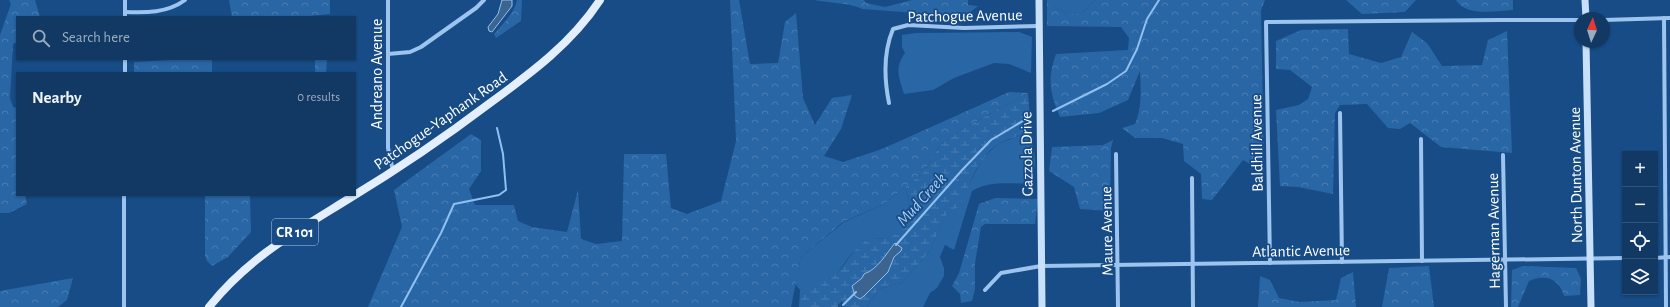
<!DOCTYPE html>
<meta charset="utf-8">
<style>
body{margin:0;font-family:"Alegreya Sans",sans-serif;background:#1e446d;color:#f1f3f6}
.controls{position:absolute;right:12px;bottom:12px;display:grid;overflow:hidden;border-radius:0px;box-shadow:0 1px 3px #0004}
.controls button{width:36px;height:36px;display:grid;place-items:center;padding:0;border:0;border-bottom:1px solid #305378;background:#113964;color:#f1f3f6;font:20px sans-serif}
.compass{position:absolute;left:1574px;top:12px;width:36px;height:36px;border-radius:50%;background:#113964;box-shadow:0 1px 3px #0004;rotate:4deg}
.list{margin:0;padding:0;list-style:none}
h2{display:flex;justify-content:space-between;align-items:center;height:52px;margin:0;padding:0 16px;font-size:17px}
h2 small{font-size:13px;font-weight:400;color:#9cacbf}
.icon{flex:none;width:22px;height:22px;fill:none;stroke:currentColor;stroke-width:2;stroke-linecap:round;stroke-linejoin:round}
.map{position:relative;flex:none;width:1670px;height:307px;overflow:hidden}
.search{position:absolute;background:#113964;box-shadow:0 1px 3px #0004;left:16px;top:16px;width:340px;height:44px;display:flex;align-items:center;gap:10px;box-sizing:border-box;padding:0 14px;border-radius:0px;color:#9cacbf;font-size:15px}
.panel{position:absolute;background:#113964;box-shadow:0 1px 3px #0004;left:16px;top:72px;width:340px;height:124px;border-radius:0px}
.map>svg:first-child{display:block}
</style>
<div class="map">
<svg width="1670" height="307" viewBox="0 0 1670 307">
<defs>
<pattern id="forest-crowns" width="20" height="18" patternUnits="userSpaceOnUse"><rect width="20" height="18" fill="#2966a5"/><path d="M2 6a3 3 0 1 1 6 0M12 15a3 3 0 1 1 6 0" fill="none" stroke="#497db2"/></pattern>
<pattern id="wetland-marsh" width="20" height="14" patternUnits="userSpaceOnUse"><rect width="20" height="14" fill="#2966a5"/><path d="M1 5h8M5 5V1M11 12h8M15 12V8" fill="none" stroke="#497db2"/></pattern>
</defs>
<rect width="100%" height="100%" fill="#174c86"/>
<g fill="#2966a5">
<path d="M 1055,0 L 1095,0 L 1081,14 L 1068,14 L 1055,7 Z"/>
<path d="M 1019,32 L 1032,37 L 1031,73 L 1009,64 L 994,63 L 954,78 L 933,90 L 904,94 C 899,77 894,69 905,53 L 902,47 L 902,35 L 916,33 Z"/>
<path d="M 1026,133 C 1037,145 1038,172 1028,184 C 1009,183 988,181 972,191 L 954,250 L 945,245 L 940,257 L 944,268 L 944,276 L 937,288 L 930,293 L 923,307 L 867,307 L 878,290 L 887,286 L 902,283 L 929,252 L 948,210 L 970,182 L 983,158 L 998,144 Z"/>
<path d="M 905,187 L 911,208 L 909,221 L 903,231 L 887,238 L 871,239 L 852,253 L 835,276 L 824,283 L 800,290 L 795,284 L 801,257 L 844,222 L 884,204 Z"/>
</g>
<g fill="url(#forest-crowns)">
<path d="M 9,0 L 35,0 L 40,17 L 17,17 L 17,42 L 13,44 L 10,98 L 13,107 L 17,108 L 17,195 L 25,195 L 27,204 L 9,213 L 0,213 L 0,35 L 11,4 Z"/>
<path d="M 229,0 L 330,0 L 330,14 L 298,17 L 232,17 Z"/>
<path d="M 517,0 L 522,0 L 521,21 L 496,38 L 494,34 C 502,25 515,12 517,0 Z"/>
<path d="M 730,0 L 739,0 L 750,64 L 778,63 L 785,22 L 796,13 L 803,98 L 815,125 L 832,98 L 852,95 L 841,129 L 824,156 L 843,162 L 882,149 L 1009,92 L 1028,93 L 964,128 L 940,145 L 924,172 L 884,204 L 843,222 L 801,257 L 791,307 L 368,307 L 402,227 L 394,190 L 471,134 L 481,140 L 481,171 L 469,189 L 475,205 L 514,205 L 518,221 L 532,227 L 567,232 L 578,190 L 581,239 L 596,244 L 622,241 L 624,154 L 666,154 L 671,208 L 687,214 L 721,201 L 736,141 Z"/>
<path d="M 814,0 L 864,0 L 866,3 L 885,7 L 912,0 L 968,0 L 968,5 L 978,6 L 963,18 L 932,14 L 862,9 C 852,3 828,3 814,0 Z"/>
<path d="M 1047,0 L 1055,0 L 1055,7 L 1068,14 L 1081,14 L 1095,0 L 1265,0 L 1261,10 L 1264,172 L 1243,160 L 1212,200 L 1202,199 L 1201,174 L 1184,161 L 1183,144 L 1162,138 L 1135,138 L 1122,128 L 1135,124 C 1142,108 1141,88 1140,71 L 1128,100 L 1099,113 L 1060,117 C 1050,93 1047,79 1056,54 L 1128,50 L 1129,38 L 1121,27 L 1047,26 Z"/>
<path d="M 1346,0 L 1416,0 L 1405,12 L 1362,14 Z"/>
<path d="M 1456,0 L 1513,0 L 1513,10 C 1496,11 1466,17 1456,0 Z"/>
<path d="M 1348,29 L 1349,54 L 1381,63 L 1401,57 L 1412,32 L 1427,43 L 1442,66 L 1482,65 L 1488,40 L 1507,31 L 1512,153 L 1441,147 L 1410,123 L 1400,129 L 1388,128 L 1367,104 L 1340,105 L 1335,113 L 1333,194 L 1298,187 L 1280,186 L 1276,110 L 1299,105 L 1308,99 L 1312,87 L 1290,70 L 1276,69 L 1276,41 L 1301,30 Z"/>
<path d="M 190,59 L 212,59 L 212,73 L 134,73 L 134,62 Z"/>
<path d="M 315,59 L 327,59 L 326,73 L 315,73 Z"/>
<path d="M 1113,140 L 1111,148 L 1110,211 L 1080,209 L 1074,187 L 1049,171 L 1052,147 L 1103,145 Z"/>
<path d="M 205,195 L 250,195 L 251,232 L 228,257 L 212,266 L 207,261 L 205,256 Z"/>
<path d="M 995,198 L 1038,199 L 1035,224 L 985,224 L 981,227 L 975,263 L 975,289 L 972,301 L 961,303 L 960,294 L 952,286 L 959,273 L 979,204 Z"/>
<path d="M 1429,266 L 1434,307 L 1382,307 L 1389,268 Z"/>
<path d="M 1523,266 L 1576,268 L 1581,279 L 1580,295 L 1564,296 C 1559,278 1545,274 1529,281 L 1518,307 L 1511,307 L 1512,270 Z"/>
<path d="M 1353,272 L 1356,307 L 1258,307 L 1260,276 L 1270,280 L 1279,298 L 1300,302 L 1336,300 L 1341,278 Z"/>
<path d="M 73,278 L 67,300 L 58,307 L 0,307 L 0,291 Z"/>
</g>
<path fill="url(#wetland-marsh)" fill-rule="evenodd" d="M 1028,93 L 1031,130 C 1021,137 1007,138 997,145 C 977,159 969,186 959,207 L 948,211 L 929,252 L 902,283 L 887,286 L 878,290 L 867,307 L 845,307 L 842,301 L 838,305 L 838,307 L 799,307 L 800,290 C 811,283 824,285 834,276 C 847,265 852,247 870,239 C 875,238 881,239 886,238 C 895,236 906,229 909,220 C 913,209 908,198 905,187 L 924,172 L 940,145 L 964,128 ZM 895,243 L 902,248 L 901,251 L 894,257 L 888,272 L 864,296 L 853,286 L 862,278 L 864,274 C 878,269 886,254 895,243 Z"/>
<g fill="#3c6490" stroke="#8fc0f0">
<path d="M 502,0 L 512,0 L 512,6 L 492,32 L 489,31 L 488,27 L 498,14 Z"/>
<path d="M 895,243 L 902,248 L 901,251 L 894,257 L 888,272 L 864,296 L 860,299 L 855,296 L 852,286 L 862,278 L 864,274 C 878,269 886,254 895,243 Z"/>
</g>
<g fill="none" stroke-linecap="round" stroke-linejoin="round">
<g stroke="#8fc0f0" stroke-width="2">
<path d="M 1053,111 L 1107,84 L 1126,71 L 1137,49 L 1147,19 L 1159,0"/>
<path d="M 896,245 L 963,169 L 991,140 L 1031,116"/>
<path d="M 843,305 L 856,292"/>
<path d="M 401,307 L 441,233 L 454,204 L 499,195 L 506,190 L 503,154 L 497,128"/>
</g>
<g stroke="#9cc4ee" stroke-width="4">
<path d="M 388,0 L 388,148 L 393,171"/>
<path d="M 125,12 C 145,13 168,13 185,0"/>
<path d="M 125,17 L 125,0"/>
<path d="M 1664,18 L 1666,307"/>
<path d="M 1604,20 L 1670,18"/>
<path d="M 388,54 L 410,52 L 421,47 L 476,8 L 484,0"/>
<path d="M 125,73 L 125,59"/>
<path d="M 889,103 C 884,78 883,53 893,29 L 908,25 L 964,28 L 1039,26"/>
<path d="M 1340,113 L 1342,262"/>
<path d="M 1421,139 L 1422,261"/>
<path d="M 1116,154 L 1118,307"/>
<path d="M 1503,155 L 1506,307"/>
<path d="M 1192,178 L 1193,307"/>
<path d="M 1655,258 L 1670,257"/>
<path d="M 1270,263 L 1266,22 L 1501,20 L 1580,20"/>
<path d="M 985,290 L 1001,273 L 1041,266 L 1625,258"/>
<path d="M 124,307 L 124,195"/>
</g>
<g stroke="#c9e0fa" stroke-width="7">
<path d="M 1039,0 L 1042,307"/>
<path d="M 1585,0 L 1586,18"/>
<path d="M 1586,42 L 1591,307"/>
</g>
<path stroke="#e3efff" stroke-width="8" d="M 209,307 C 249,257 297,231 350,198 C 398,169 445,137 490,103 C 531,73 572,43 600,0"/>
</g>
<g text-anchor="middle" stroke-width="3.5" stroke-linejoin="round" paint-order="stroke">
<rect fill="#174c86" stroke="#b9c9db" stroke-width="1" x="272" y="219" width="46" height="26" rx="3"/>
<g font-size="15" font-weight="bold" fill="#fff">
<text x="295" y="237">CR 101</text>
</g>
<g font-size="16" fill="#fff" stroke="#174c86">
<text transform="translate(965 15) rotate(-1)" y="6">Patchogue Avenue</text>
<text transform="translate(376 74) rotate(-90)" y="6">Andreano Avenue</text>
<text transform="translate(440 120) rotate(-35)" y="6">Patchogue-Yaphank Road</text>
<text transform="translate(1256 143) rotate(-91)" y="6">Baldhill Avenue</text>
<text transform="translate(1026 154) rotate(-91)" y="6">Gazzola Drive</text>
<text transform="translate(1575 175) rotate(-91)" y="6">North Dunton Avenue</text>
<text transform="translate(1106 231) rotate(-91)" y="6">Maure Avenue</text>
<text transform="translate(1493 231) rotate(-91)" y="6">Hagerman Avenue</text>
<text transform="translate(1301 250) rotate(-1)" y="6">Atlantic Avenue</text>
</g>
<g font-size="17" font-style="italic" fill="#a8cef5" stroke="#174c86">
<text transform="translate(921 199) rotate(-48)" y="6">Mud Creek</text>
</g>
</g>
</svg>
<div class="controls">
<button>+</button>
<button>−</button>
<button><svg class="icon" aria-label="locate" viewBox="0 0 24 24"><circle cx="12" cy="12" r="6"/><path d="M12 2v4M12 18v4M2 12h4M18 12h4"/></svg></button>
<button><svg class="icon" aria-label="layers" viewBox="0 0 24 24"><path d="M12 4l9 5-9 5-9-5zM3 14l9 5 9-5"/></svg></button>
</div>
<svg class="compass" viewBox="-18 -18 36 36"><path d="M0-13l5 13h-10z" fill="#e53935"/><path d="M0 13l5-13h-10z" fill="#9cacbf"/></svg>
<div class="search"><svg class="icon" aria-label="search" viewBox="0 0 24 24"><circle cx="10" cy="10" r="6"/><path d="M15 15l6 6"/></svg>Search here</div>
<section class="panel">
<h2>Nearby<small>0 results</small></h2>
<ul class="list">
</ul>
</section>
</div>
